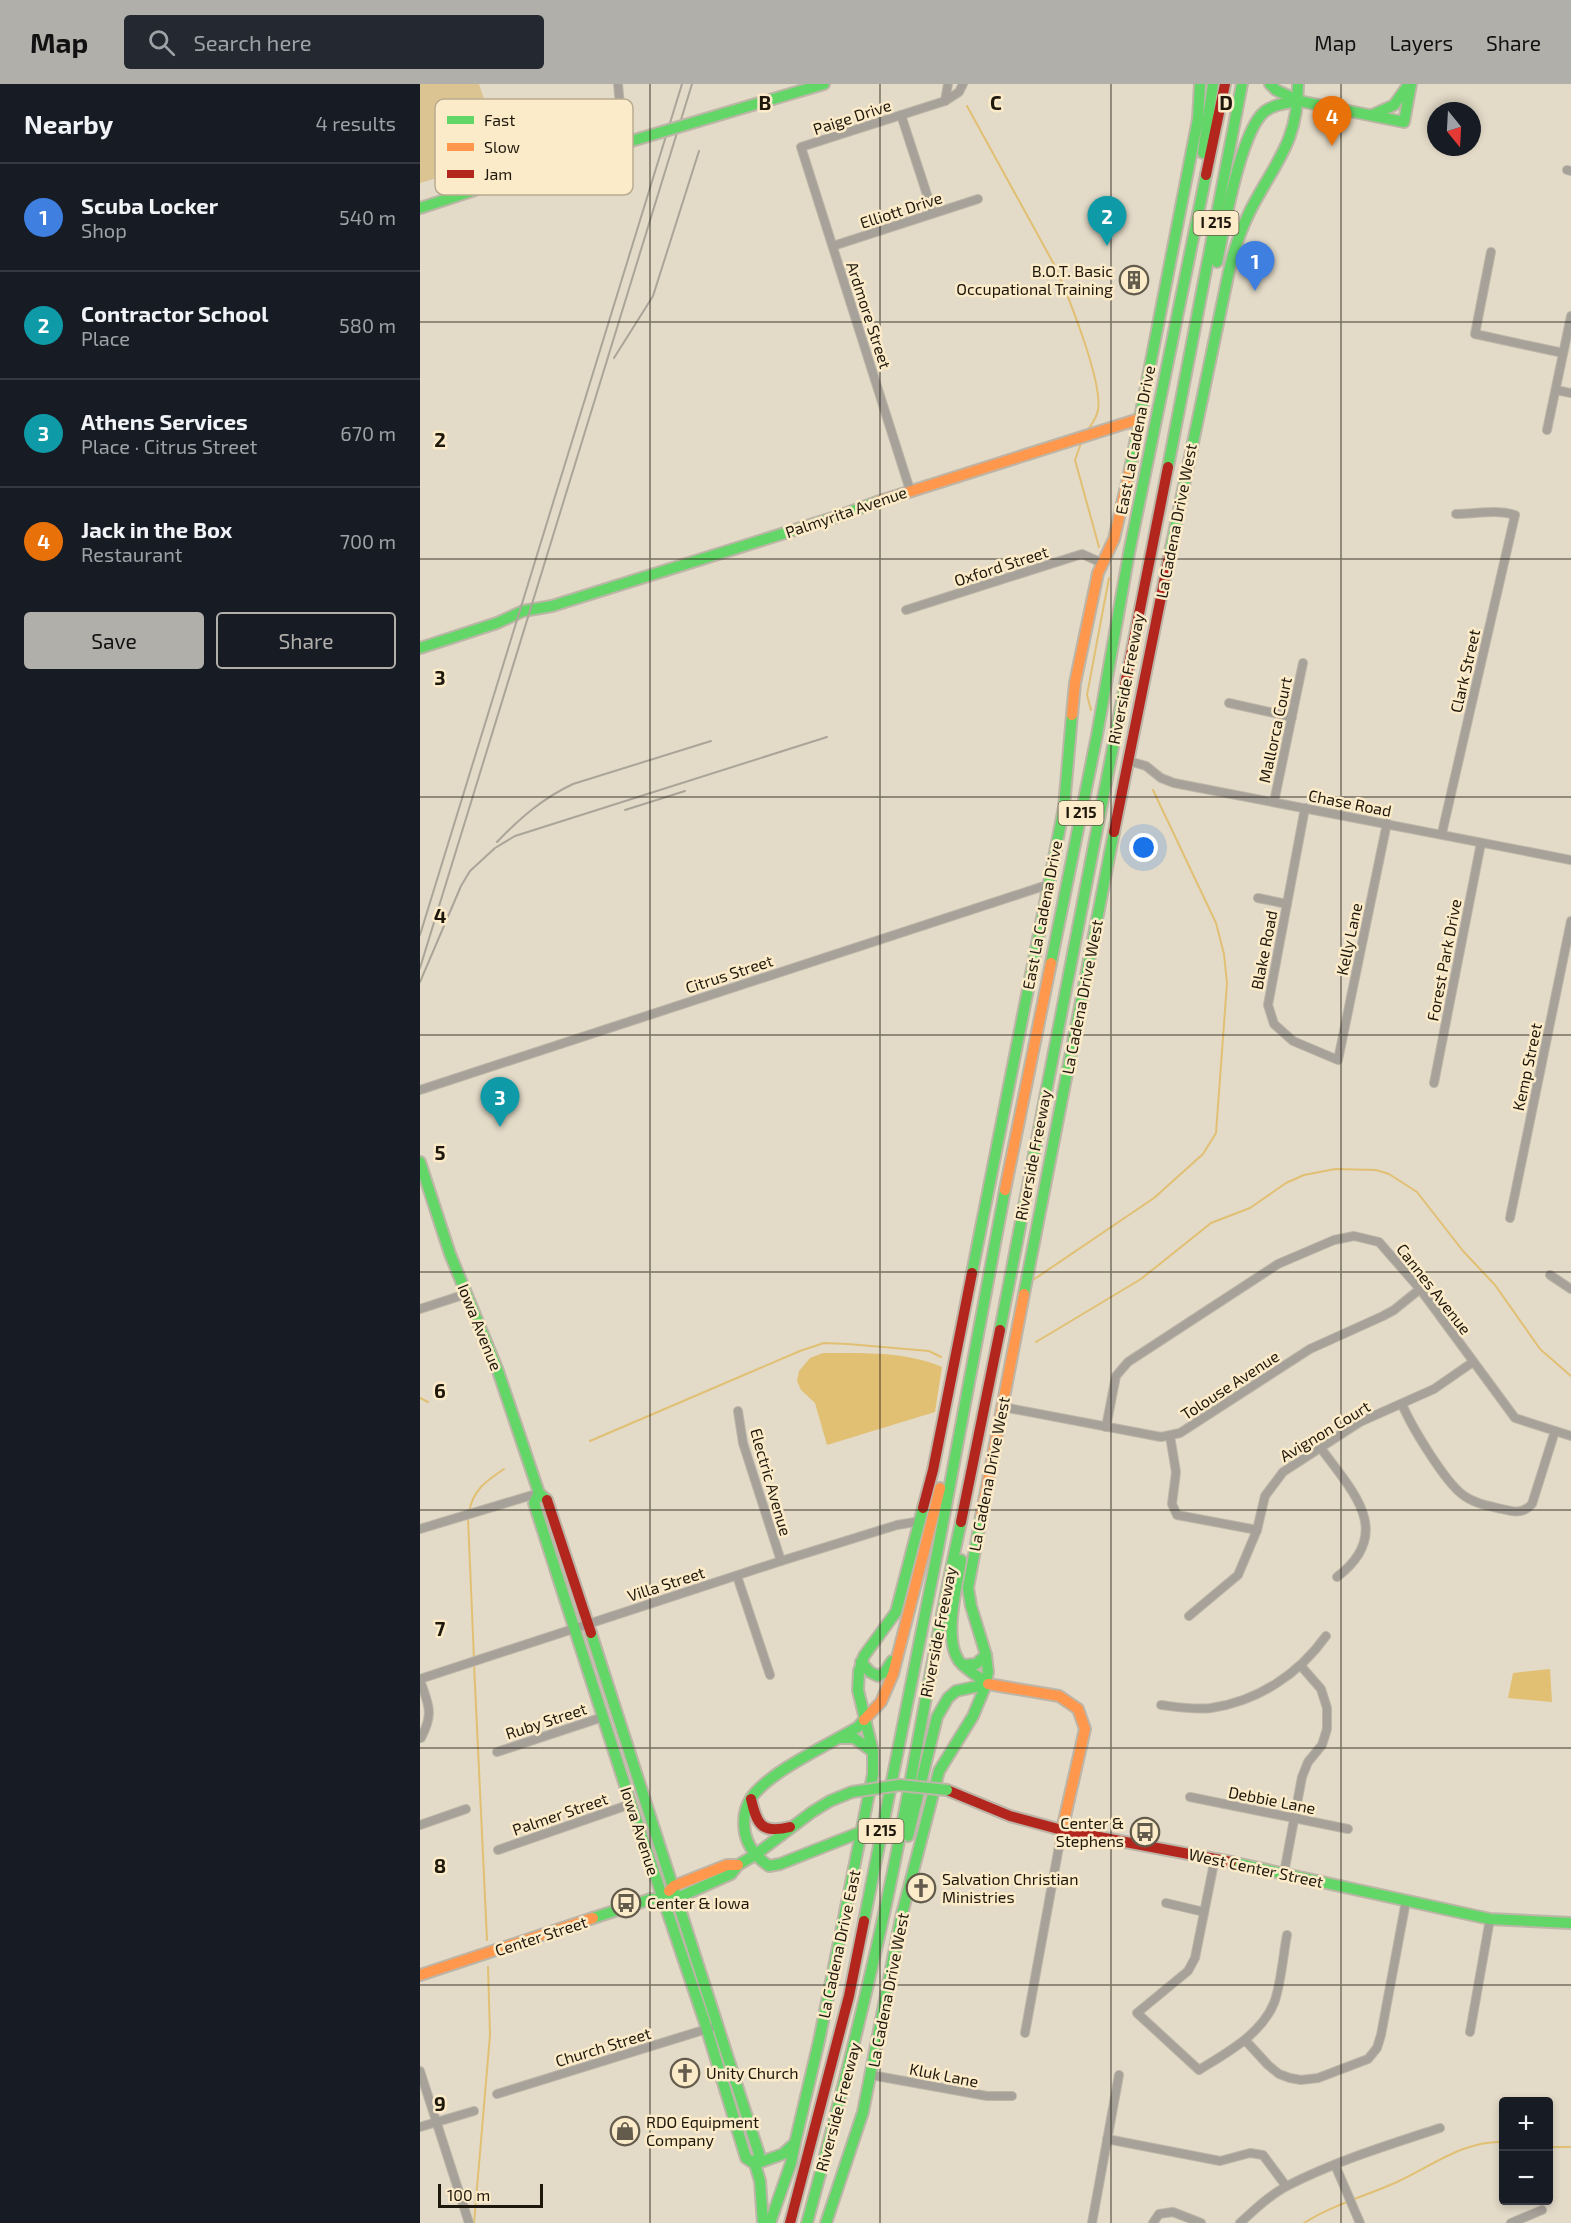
<!DOCTYPE html>
<meta charset="utf-8">
<style>
body{margin:0;font-family:"Exo 2",sans-serif;background:#242831;color:#f1f3f6}
.controls{position:absolute;right:18px;bottom:18px;display:grid;overflow:hidden;border-radius:6px;box-shadow:0 3px 9px #0003}
.controls button{width:54px;height:54px;display:grid;place-items:center;padding:0;border:0;border-bottom:2px solid #363941;background:#171b24;color:#f1f3f6;font:30px sans-serif}
.compass{position:absolute;left:1007px;top:18px;width:54px;height:54px;border-radius:50%;background:#171b24;box-shadow:0 3px 9px #0003;rotate:162deg}
.scale{position:absolute;left:18px;bottom:15px;width:105px;box-sizing:border-box;padding-left:6px;border:3px solid #1e180c;border-top:0;font-size:16px;line-height:21px;white-space:nowrap;color:#1e180c;-webkit-text-stroke:4px #fcebc9;paint-order:stroke}
.you{position:absolute;left:724px;top:764px;width:21px;height:21px;margin:-15px;border:4px solid #fff;border-radius:50%;background:#1a73e8;box-shadow:0 0 0 9px #1a73e833}
.badge{display:grid;place-items:center;width:39px;height:39px;border-radius:50%;background:#b1afaa;color:#fff;font-size:20px;font-weight:700}
.pin{position:absolute;translate:-50% -50px;filter:drop-shadow(0 2px 3px #0008)}
.pin::after{content:'';position:absolute;top:32px;width:21px;height:18px;background:inherit;clip-path:polygon(0 0,100% 0,50% 100%)}
.list{margin:0;padding:0;list-style:none}
h2{display:flex;justify-content:space-between;align-items:center;height:78px;margin:0;padding:0 24px;font-size:26px}
h2 small{font-size:20px;font-weight:400;color:#9ea1a6}
.list li{display:grid;grid-template-columns:39px 1fr auto;gap:18px;align-items:center;box-sizing:border-box;height:108px;padding:0 24px;border-top:2px solid #363941}
.list b{display:block;font-size:22px;white-space:nowrap}
.list p{margin:0;font-size:20px;white-space:nowrap;color:#9ea1a6}
.list em{font-size:20px;font-style:normal;color:#9ea1a6}
.actions{display:flex;gap:12px;padding:18px 24px}
.actions a{flex:1;padding:14px 0;border:2px solid #b1afaa;border-radius:6px;text-align:center;font-size:21px;color:#b1afaa}
.actions .main{background:#b1afaa;color:#111}
.icon{flex:none;width:33px;height:33px;fill:none;stroke:currentColor;stroke-width:2;stroke-linecap:round;stroke-linejoin:round}
.map{position:relative;flex:none;width:1151px;height:2139px;overflow:hidden}
header{display:flex;align-items:center;gap:36px;box-sizing:border-box;height:84px;padding:0 30px;background:#b1afaa;color:#111}
header strong{font-size:28px}
nav{display:flex;gap:33px;margin-inline-start:auto;font-size:21px}
.search{width:420px;height:54px;background:#242831;display:flex;align-items:center;gap:15px;box-sizing:border-box;padding:0 21px;border-radius:6px;color:#9ea1a6;font-size:22px}
main{display:flex}
aside{flex:1;background:#171b24}
.map>svg:first-child{display:block}
</style>
<header>
<strong>Map</strong>
<div class="search"><svg class="icon" aria-label="search" viewBox="0 0 24 24"><circle cx="10" cy="10" r="6"/><path d="M15 15l6 6"/></svg>Search here</div>
<nav><a>Map</a><a>Layers</a><a>Share</a></nav>
</header>
<main>
<aside>
<h2>Nearby<small>4 results</small></h2>
<ul class="list">
<li><span class="badge" style="background:#3f7fe0">1</span><div><b>Scuba Locker</b><p>Shop</p></div><em>540 m</em></li>
<li><span class="badge" style="background:#0f9aa8">2</span><div><b>Contractor School</b><p>Place</p></div><em>580 m</em></li>
<li><span class="badge" style="background:#0f9aa8">3</span><div><b>Athens Services</b><p>Place · Citrus Street</p></div><em>670 m</em></li>
<li><span class="badge" style="background:#e8710a">4</span><div><b>Jack in the Box</b><p>Restaurant</p></div><em>700 m</em></li>
</ul>
<div class="actions"><a class="main">Save</a><a>Share</a></div>
</aside>
<div class="map">
<svg width="1151" height="2139" viewBox="0 0 1151 2139">
<rect width="100%" height="100%" fill="#e3dac7"/>
<path fill="#dbc492" d="M 0,0 L 59,0 L 84,74 L 0,99 Z"/>
<g fill="#e1c074">
<path d="M 403,1269 C 441,1269 486,1267 522,1283 L 515,1328 L 407,1361 L 395,1319 L 381,1306 L 377,1297 L 379,1287 L 390,1274 Z"/>
<path d="M 1130,1585 L 1132,1618 L 1088,1614 L 1093,1589 Z"/>
</g>
<g fill="none" stroke-linecap="round" stroke-linejoin="round">
<g stroke="#e1c074" stroke-width="2">
<path d="M 547,22 L 636,184 C 648,212 683,298 678,326 C 677,333 672,340 668,346"/>
<path d="M 661,359 L 655,376 L 679,463"/>
<path d="M 671,626 L 667,611 L 689,494"/>
<path d="M 613,1196 L 734,1114 L 783,1070 L 796,1049 L 807,899 L 804,870 L 796,839 L 733,706"/>
<path d="M 616,1258 L 721,1195 L 791,1139 L 830,1124 L 866,1099 L 884,1091 L 915,1085 L 956,1086 L 969,1090 L 997,1108 L 1043,1167 L 1075,1201 L 1120,1265 L 1151,1292"/>
<path d="M 0,1314 L 8,1318"/>
<path d="M 170,1357 L 380,1267 L 404,1259 L 428,1260 L 509,1267 L 521,1273"/>
<path d="M 49,1428 C 53,1406 66,1397 84,1385"/>
<path d="M 48,1434 L 54,1575"/>
<path d="M 54,1580 L 67,1856"/>
<path d="M 1128,2063 L 1151,2063"/>
<path d="M 54,2139 L 70,1951 L 68,1883"/>
<path d="M 884,2139 C 912,2121 946,2112 977,2098 C 1012,2082 1044,2056 1084,2058"/>
</g>
<g stroke="#bdb6a8" stroke-width="10">
<g id="street">
<path d="M 198,0 L 202,42"/>
<path d="M 525,17 L 528,0"/>
<path d="M 481,31 L 513,129"/>
<path d="M 1147,86 L 1151,87"/>
<path d="M 413,162 L 558,115"/>
<path d="M 1071,168 L 1055,250 L 1143,269"/>
<path d="M 1136,306 L 1151,309"/>
<path d="M 1127,346 L 1151,232"/>
<path d="M 490,406 L 381,63 L 525,17 L 539,8 L 543,0"/>
<path d="M 486,526 L 662,470 L 682,479"/>
<path d="M 809,619 L 872,633"/>
<path d="M 709,677 L 726,682 L 741,694 L 754,699 L 1151,776"/>
<path d="M 854,718 L 883,579"/>
<path d="M 885,724 L 848,921 L 854,940 L 873,957 L 918,976 L 967,739"/>
<path d="M 1022,749 L 1095,431 C 1076,425 1056,430 1036,430"/>
<path d="M 838,814 L 867,820"/>
<path d="M 1014,999 L 1061,759"/>
<path d="M 0,1006 L 627,801"/>
<path d="M 1090,1134 L 1151,837"/>
<path d="M 1130,1191 L 1151,1205"/>
<path d="M 0,1225 L 46,1210"/>
<path d="M 982,1320 C 991,1342 1025,1398 1043,1411 C 1055,1420 1069,1422 1082,1425 C 1094,1428 1103,1430 1112,1420 L 1135,1347"/>
<path d="M 583,1323 L 741,1353 L 760,1349 L 890,1265 L 963,1232 L 974,1226 L 1000,1205"/>
<path d="M 318,1327 L 323,1359 L 361,1477"/>
<path d="M 686,1343 L 696,1292 L 708,1278 L 858,1180 L 914,1156 L 934,1152 L 959,1158 L 1000,1205 L 1095,1334 L 1151,1352"/>
<path d="M 750,1352 L 756,1388 L 752,1420 L 757,1431 L 837,1446"/>
<path d="M 900,1363 C 931,1406 976,1448 917,1493"/>
<path d="M 0,1445 L 119,1409"/>
<path d="M 317,1492 L 350,1591"/>
<path d="M 769,1532 L 818,1491 L 837,1446 L 845,1412 L 863,1388 L 940,1338 L 1014,1305 L 1053,1278"/>
<path d="M 0,1595 L 361,1477 L 477,1441 L 501,1437"/>
<path d="M 0,1596 C 9,1622 14,1629 1,1654"/>
<path d="M 741,1621 C 757,1623 775,1626 791,1624 C 838,1617 879,1590 906,1552"/>
<path d="M 77,1668 L 183,1633"/>
<path d="M 770,1713 L 928,1745"/>
<path d="M 0,1741 L 46,1725"/>
<path d="M 78,1766 L 211,1720"/>
<path d="M 795,1774 L 775,1874 L 768,1887 L 717,1929 L 779,1986 C 806,1969 841,1951 854,1919 C 861,1901 863,1871 867,1851"/>
<path d="M 864,1789 L 882,1693 L 888,1678 L 902,1661 L 907,1645 L 907,1624 L 901,1605 L 881,1582"/>
<path d="M 746,1819 L 784,1828"/>
<path d="M 1050,1948 L 1070,1835"/>
<path d="M 605,1949 L 642,1746"/>
<path d="M 825,1956 L 848,1981 L 859,1990 L 870,1994 L 881,1996 L 898,1994 L 948,1975 L 957,1964 L 961,1951 L 986,1817"/>
<path d="M 0,1987 L 49,2139"/>
<path d="M 451,1991 L 567,2012 L 592,2012"/>
<path d="M 77,2010 L 290,1944"/>
<path d="M 0,2043 L 54,2027"/>
<path d="M 687,2055 L 800,2077 L 830,2069 L 843,2071 L 866,2102"/>
<path d="M 915,2081 L 940,2139"/>
<path d="M 672,2139 L 699,1991"/>
<path d="M 733,2139 L 739,2130 L 753,2128 L 781,2139"/>
<path d="M 820,2139 C 834,2126 850,2111 867,2102 C 916,2077 968,2061 1020,2044"/>
<path d="M 1091,2139 L 1122,2126"/>
</g>
</g>
<g stroke="#bdb6a8" stroke-width="14">
<g id="fast">
<path d="M 850,0 L 856,6 L 879,17"/>
<path d="M 879,17 L 984,38 L 991,0"/>
<path d="M 329,22 L 404,0"/>
<path d="M 952,31 L 974,21 L 987,3"/>
<path d="M 783,69 L 793,0"/>
<path d="M 0,124 L 134,80"/>
<path d="M 797,178 C 804,145 820,49 844,28 C 854,20 867,19 879,17"/>
<path d="M 748,383 L 822,0"/>
<path d="M 710,385 L 778,35 L 780,0"/>
<path d="M 749,473 L 809,187 C 814,165 821,145 831,125 C 856,77 878,58 878,0"/>
<path d="M 0,564 L 77,539 L 103,527 L 132,522 L 416,433 L 457,418"/>
<path d="M 631,879 L 677,651 L 709,469 L 786,91"/>
<path d="M 0,1078 L 30,1170 L 78,1287 L 119,1409 L 127,1416"/>
<path d="M 552,1189 L 644,723 L 652,631"/>
<path d="M 604,1210 L 694,748"/>
<path d="M 580,1246 L 705,601"/>
<path d="M 119,1409 L 114,1419 L 211,1720 L 284,1936 L 326,2074 L 335,2080"/>
<path d="M 541,1476 C 537,1502 523,1554 539,1577 C 546,1586 559,1593 568,1600"/>
<path d="M 171,1549 L 339,2070 L 335,2080 L 340,2097 L 343,2139"/>
<path d="M 441,1578 L 450,1588 L 458,1592 L 465,1588 L 472,1577"/>
<path d="M 543,1581 L 556,1580 L 566,1571"/>
<path d="M 420,1654 L 434,1654 L 452,1667"/>
<path d="M 441,1748 L 360,1780 L 349,1782 C 337,1774 328,1763 325,1749 C 323,1737 324,1725 331,1714 C 350,1687 408,1661 438,1643 L 444,1636"/>
<path d="M 488,1752 L 517,1633 L 528,1614 L 536,1607 L 568,1600"/>
<path d="M 811,1778 L 1070,1835 L 1151,1839"/>
<path d="M 173,1834 L 231,1815 L 257,1814 L 311,1790 L 318,1781 L 335,1771 L 392,1728 L 410,1717 L 432,1708"/>
<path d="M 444,1837 L 517,1470 L 585,1106"/>
<path d="M 335,2080 L 363,2070 L 375,2059 L 399,1957 L 453,1690 L 453,1668 L 438,1606 L 439,1587 L 444,1572 L 476,1528 L 503,1424"/>
<path d="M 350,2139 L 371,2079 L 375,2059"/>
<path d="M 387,2139 C 419,2021 450,1902 474,1782 C 497,1667 516,1552 541,1438"/>
<path d="M 406,2139 L 443,2028 L 481,1834 L 519,1687 L 553,1632 L 565,1603 L 568,1588 L 566,1571 L 551,1522 L 548,1504 L 561,1433"/>
</g>
</g>
<g stroke="#bdb6a8" stroke-width="14">
<g id="slow">
<path d="M 457,418 L 719,335"/>
<path d="M 652,631 L 655,599 L 678,489 L 694,455 L 710,385"/>
<path d="M 585,1106 L 631,879"/>
<path d="M 561,1433 L 604,1210"/>
<path d="M 568,1600 L 639,1612 L 658,1625 L 665,1645 L 642,1746"/>
<path d="M 444,1636 L 461,1618 L 473,1590 L 520,1404"/>
<path d="M 249,1807 L 254,1802 L 307,1781 L 318,1781"/>
<path d="M 0,1891 L 173,1834"/>
</g>
</g>
<g stroke="#bdb6a8" stroke-width="14">
<g id="jam">
<path d="M 786,91 L 805,0"/>
<path d="M 705,601 L 748,383"/>
<path d="M 694,748 L 749,473"/>
<path d="M 127,1416 L 171,1549"/>
<path d="M 503,1424 L 513,1386 L 552,1189"/>
<path d="M 541,1438 L 580,1246"/>
<path d="M 527,1706 L 590,1732 L 642,1746 L 811,1778"/>
<path d="M 331,1715 C 337,1741 342,1750 370,1743"/>
<path d="M 370,2139 L 429,1912 L 444,1837"/>
</g>
</g>
<use href="#street" stroke="#a6a299" stroke-width="8"/>
<use href="#fast" stroke="#63d668" stroke-width="10"/>
<use href="#slow" stroke="#ff974d" stroke-width="10"/>
<use href="#jam" stroke="#b3261e" stroke-width="10"/>
<g stroke="#aaa499" stroke-width="2">
<path d="M 194,274 L 233,212 L 279,67"/>
<path d="M 205,726 L 265,707"/>
<path d="M 77,758 C 100,734 123,714 153,700 L 291,657"/>
<path d="M 0,851 L 262,0"/>
<path d="M 0,884 L 272,0"/>
<path d="M 0,898 L 41,802 L 50,787 L 75,764 L 95,752 L 407,653"/>
</g>
<g stroke="#bdb6a8" stroke-width="14" stroke-linecap="butt">
<g id="fast-bridge">
<path d="M 134,80 L 329,22"/>
<path d="M 432,1708 L 480,1701 L 527,1706"/>
</g>
</g>
<use href="#fast-bridge" stroke="#63d668" stroke-width="10"/>
</g>
<path fill="none" stroke="#1e180c" stroke-width="1.5" stroke-opacity="0.55" d="M 230,0 L 230,2139M 460,0 L 460,2139M 691,0 L 691,2139M 921,0 L 921,2139M 0,238 L 1151,238M 0,475 L 1151,475M 0,713 L 1151,713M 0,951 L 1151,951M 0,1188 L 1151,1188M 0,1426 L 1151,1426M 0,1664 L 1151,1664M 0,1901 L 1151,1901"/>
<defs>
<g id="building-ring" transform="scale(1.5)"><circle r="9.5" fill="#fcebc9" stroke="#635c4d" stroke-width="1.5"/><path d="M-4-6H4V6H1V3H-1V6H-4ZM-2.5-4.3h1.7v1.8h-1.7ZM.8-4.3h1.7v1.8H.8ZM-2.5-1h1.7V.8h-1.7ZM.8-1h1.7V.8H.8Z" fill="#635c4d"/></g>
<g id="bus-ring" transform="scale(1.5)"><circle r="9.5" fill="#fcebc9" stroke="#635c4d" stroke-width="1.5"/><path d="M-5-6H5V4H4V6H2V4H-2V6H-4V4H-5ZM-3.5-4V0h7V-4ZM-3.5 1.2v1.5H-2V1.2ZM2 1.2v1.5H3.5V1.2Z" fill="#635c4d"/></g>
<g id="church-ring" transform="scale(1.5)"><circle r="9.5" fill="#fcebc9" stroke="#635c4d" stroke-width="1.5"/><path d="M-1.2-6h2.4v3.5h3.3v2.4h-3.3V6h-2.4V-.1h-3.3v-2.4h3.3Z" fill="#635c4d"/></g>
<g id="shop-ring" transform="scale(1.5)"><circle r="9.5" fill="#fcebc9" stroke="#635c4d" stroke-width="1.5"/><path d="M-5-2.5h2.3a2.7 3.5 0 0 1 5.4 0H5L5.5 6h-11ZM-1.5-2.5h3a1.5 2.3 0 0 0-3 0Z" fill="#635c4d"/></g>
</defs>
<g fill-rule="evenodd">
<use href="#building-ring" x="714" y="196"/>
<use href="#bus-ring" x="725" y="1748"/>
<use href="#church-ring" x="501" y="1804"/>
<use href="#bus-ring" x="206" y="1819"/>
<use href="#church-ring" x="265" y="1989"/>
<use href="#shop-ring" x="205" y="2047"/>
</g>
<g text-anchor="middle" stroke-width="5" stroke-linejoin="round" paint-order="stroke">
<g fill="#fcebc9" stroke="#615745" stroke-width="1.5">
<rect x="773.5" y="127" width="45" height="24" rx="4.5"/>
<rect x="638.5" y="717" width="45" height="24" rx="4.5"/>
<rect x="438.5" y="1735" width="45" height="24" rx="4.5"/>
</g>
<g font-size="15" font-weight="bold" fill="#1e180c">
<text x="796" y="144">I 215</text>
<text x="661" y="734">I 215</text>
<text x="461" y="1752">I 215</text>
</g>
<g font-size="16" fill="#1e180c" stroke="#fcebc9">
<text transform="translate(432 33) rotate(-18)" y="6">Paige Drive</text>
<text transform="translate(481 126) rotate(-18)" y="6">Elliott Drive</text>
<text transform="translate(449 231) rotate(72)" y="6">Ardmore Street</text>
<text transform="translate(715 356) rotate(-79)" y="6">East La Cadena Drive</text>
<text transform="translate(426 428) rotate(-19)" y="6">Palmyrita Avenue</text>
<text transform="translate(756 437) rotate(-79)" y="6">La Cadena Drive West</text>
<text transform="translate(581 482) rotate(-18)" y="6">Oxford Street</text>
<text transform="translate(1045 587) rotate(-77)" y="6">Clark Street</text>
<text transform="translate(706 595) rotate(-79)" y="6">Riverside Freeway</text>
<text transform="translate(855 646) rotate(-78)" y="6">Mallorca Court</text>
<text transform="translate(930 719) rotate(11)" y="6">Chase Road</text>
<text transform="translate(622 831) rotate(-79)" y="6">East La Cadena Drive</text>
<text transform="translate(929 855) rotate(-78)" y="6">Kelly Lane</text>
<text transform="translate(844 866) rotate(-79)" y="6">Blake Road</text>
<text transform="translate(1024 876) rotate(-79)" y="6">Forest Park Drive</text>
<text transform="translate(309 890) rotate(-18)" y="6">Citrus Street</text>
<text transform="translate(662 913) rotate(-79)" y="6">La Cadena Drive West</text>
<text transform="translate(1107 983) rotate(-78)" y="6">Kemp Street</text>
<text transform="translate(613 1071) rotate(-79)" y="6">Riverside Freeway</text>
<text transform="translate(1014 1205) rotate(52)" y="6">Cannes Avenue</text>
<text transform="translate(60 1243) rotate(68)" y="6">Iowa Avenue</text>
<text transform="translate(810 1301) rotate(-33)" y="6">Tolouse Avenue</text>
<text transform="translate(905 1347) rotate(-31)" y="6">Avignon Court</text>
<text transform="translate(569 1390) rotate(-79)" y="6">La Cadena Drive West</text>
<text transform="translate(351 1398) rotate(74)" y="6">Electric Avenue</text>
<text transform="translate(246 1500) rotate(-18)" y="6">Villa Street</text>
<text transform="translate(518 1548) rotate(-79)" y="6">Riverside Freeway</text>
<text transform="translate(126 1637) rotate(-18)" y="6">Ruby Street</text>
<text transform="translate(852 1716) rotate(11)" y="6">Debbie Lane</text>
<text transform="translate(140 1730) rotate(-19)" y="6">Palmer Street</text>
<text transform="translate(220 1747) rotate(72)" y="6">Iowa Avenue</text>
<text transform="translate(836 1784) rotate(12)" y="6">West Center Street</text>
<text transform="translate(121 1852) rotate(-18)" y="6">Center Street</text>
<text transform="translate(419 1860) rotate(-78)" y="6">La Cadena Drive East</text>
<text transform="translate(468 1906) rotate(-79)" y="6">La Cadena Drive West</text>
<text transform="translate(183 1963) rotate(-17)" y="6">Church Street</text>
<text transform="translate(524 1991) rotate(11)" y="6">Kluk Lane</text>
<text transform="translate(418 2023) rotate(-75)" y="6">Riverside Freeway</text>
</g>
<g font-size="16" fill="#1e180c" stroke="#fcebc9" text-anchor="start">
<text x="693" y="193" text-anchor="end">B.O.T. Basic<tspan x="693" dy="18">Occupational Training</tspan></text>
<text x="704" y="1745" text-anchor="end">Center &amp;<tspan x="704" dy="18">Stephens</tspan></text>
<text x="522" y="1801">Salvation Christian<tspan x="522" dy="18">Ministries</tspan></text>
<text x="227" y="1825">Center &amp; Iowa</text>
<text x="286" y="1995">Unity Church</text>
<text x="226" y="2044">RDO Equipment<tspan x="226" dy="18">Company</tspan></text>
</g>
</g>
<rect x="15" y="15" width="198" height="96" rx="9" fill="#fcebc9" stroke="#b9ac90" stroke-width="1.5"/>
<rect x="27" y="32" width="27" height="8" fill="#63d668"/>
<rect x="27" y="59" width="27" height="8" fill="#ff974d"/>
<rect x="27" y="86" width="27" height="8" fill="#b3261e"/>
<g font-size="16" fill="#1e180c">
<text x="64" y="42">Fast</text>
<text x="64" y="69">Slow</text>
<text x="64" y="96">Jam</text>
</g>
<g font-size="20" text-anchor="middle" font-weight="bold" fill="#1e180c" stroke="#fcebc9" stroke-width="5" stroke-linejoin="round" paint-order="stroke">
<text x="345" y="26">B</text>
<text x="576" y="26">C</text>
<text x="806" y="26">D</text>
<text x="20" y="363">2</text>
<text x="20" y="601">3</text>
<text x="20" y="839">4</text>
<text x="20" y="1076">5</text>
<text x="20" y="1314">6</text>
<text x="20" y="1552">7</text>
<text x="20" y="1789">8</text>
<text x="20" y="2027">9</text>
</g>
</svg>
<div class="controls">
<button>+</button>
<button>−</button>
</div>
<svg class="compass" viewBox="-18 -18 36 36"><path d="M0-13l5 13h-10z" fill="#e53935"/><path d="M0 13l5-13h-10z" fill="#9ea1a6"/></svg>
<div class="scale">100 m</div>
<div class="you"></div>
<div class="pin badge" style="left:835px;top:207px;background:#3f7fe0">1</div>
<div class="pin badge" style="left:687px;top:162px;background:#0f9aa8">2</div>
<div class="pin badge" style="left:80px;top:1043px;background:#0f9aa8">3</div>
<div class="pin badge" style="left:912px;top:62px;background:#e8710a">4</div>
</div>
</main>
